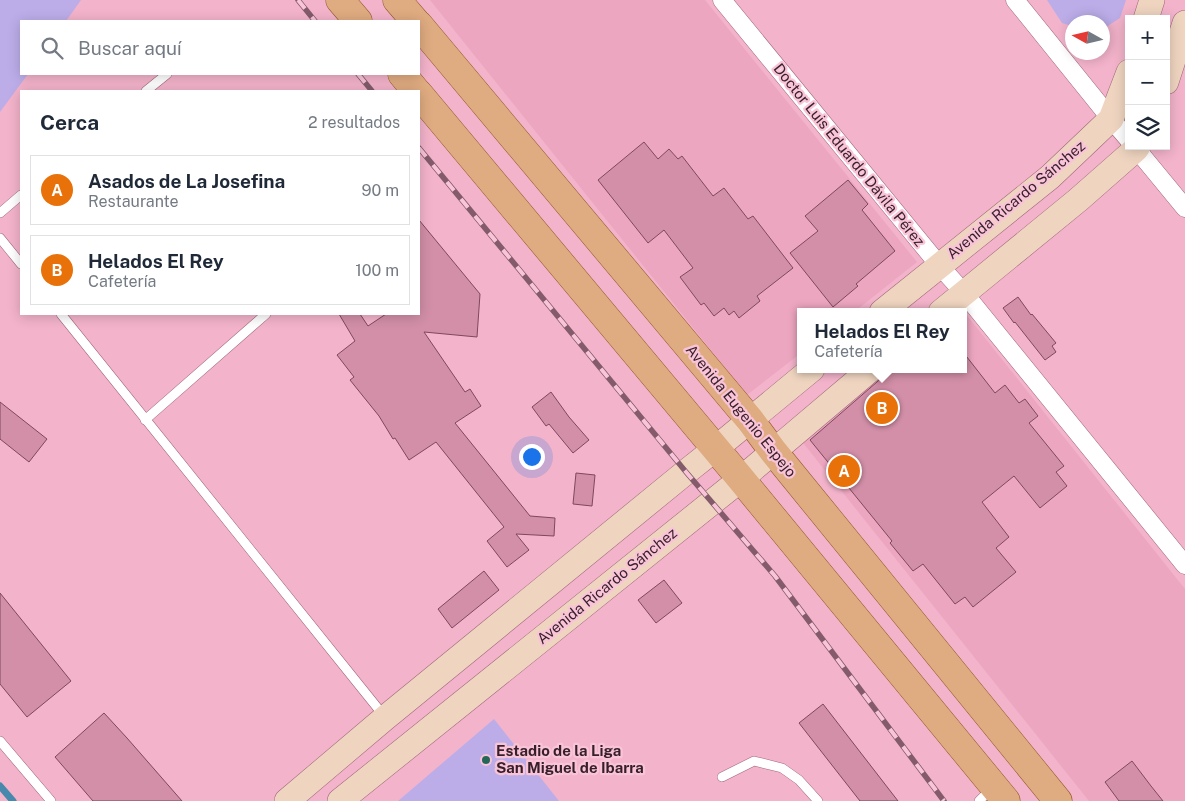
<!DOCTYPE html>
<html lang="es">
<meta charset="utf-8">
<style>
body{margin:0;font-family:"Public Sans",sans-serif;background:#f6f6f7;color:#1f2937}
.controls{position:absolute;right:15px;top:15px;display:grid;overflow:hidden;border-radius:0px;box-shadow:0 2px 12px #0003}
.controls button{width:45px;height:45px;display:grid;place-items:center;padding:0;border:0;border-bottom:1px solid #e0e1e3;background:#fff;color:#1f2937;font:25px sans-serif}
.compass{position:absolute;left:1065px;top:15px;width:45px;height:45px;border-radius:50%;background:#fff;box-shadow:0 2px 12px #0003;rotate:278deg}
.you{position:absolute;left:531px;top:456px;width:18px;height:18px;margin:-12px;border:4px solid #fff;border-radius:50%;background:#1a73e8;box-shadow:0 0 0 8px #1a73e833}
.badge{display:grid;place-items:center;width:32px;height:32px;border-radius:50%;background:#7c3aed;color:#fff;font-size:16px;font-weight:700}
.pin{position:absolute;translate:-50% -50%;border:2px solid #fff;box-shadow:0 1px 5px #0006}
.popup{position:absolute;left:797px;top:308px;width:170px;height:65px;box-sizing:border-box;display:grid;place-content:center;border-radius:0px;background:#fff;filter:drop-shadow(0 1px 4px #0005);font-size:16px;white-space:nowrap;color:#747a83}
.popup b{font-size:19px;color:#1f2937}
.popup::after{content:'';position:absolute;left:50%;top:100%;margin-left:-10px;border:10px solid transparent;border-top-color:#fff}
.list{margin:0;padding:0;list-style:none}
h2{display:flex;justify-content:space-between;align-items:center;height:65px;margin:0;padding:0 20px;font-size:21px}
h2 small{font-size:16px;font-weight:400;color:#747a83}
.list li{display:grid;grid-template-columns:32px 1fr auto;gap:15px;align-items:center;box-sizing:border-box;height:70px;margin:0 10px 10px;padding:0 10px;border:1px solid #e0e1e3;border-radius:0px}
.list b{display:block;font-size:19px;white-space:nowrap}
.list p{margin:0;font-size:16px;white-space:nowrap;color:#747a83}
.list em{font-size:16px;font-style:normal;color:#747a83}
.icon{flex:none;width:28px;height:28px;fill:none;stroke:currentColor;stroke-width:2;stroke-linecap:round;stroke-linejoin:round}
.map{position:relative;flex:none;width:1185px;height:801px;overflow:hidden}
.search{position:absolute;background:#fff;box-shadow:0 2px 12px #0003;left:20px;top:20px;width:400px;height:55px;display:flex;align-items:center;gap:12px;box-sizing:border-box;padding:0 18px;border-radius:0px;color:#747a83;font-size:19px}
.panel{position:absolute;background:#fff;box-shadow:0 2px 12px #0003;left:20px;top:90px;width:400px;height:225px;border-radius:0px}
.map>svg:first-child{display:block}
</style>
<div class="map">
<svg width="1185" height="801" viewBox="0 0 1185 801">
<rect width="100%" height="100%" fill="#f3b3ca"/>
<g fill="#eda6c0">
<path d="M 430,0 L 705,0 L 917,262 L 854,312 L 801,312 L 801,353 L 747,395 Z"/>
<path d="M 961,308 L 1185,589 L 1185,801 L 1089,801 L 800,439 L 886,369 L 963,369 L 963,312 L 957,312 Z"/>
</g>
<g fill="#bcade9">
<path d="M 0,0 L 81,0 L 66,21 L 21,21 L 21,74 L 28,74 L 0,112 Z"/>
<path d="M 1047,0 L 1126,0 L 1120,18 L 1103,29 L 1102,22 L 1072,22 L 1072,26 L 1062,23 Z"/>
<path d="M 494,719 L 559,801 L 398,801 Z"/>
</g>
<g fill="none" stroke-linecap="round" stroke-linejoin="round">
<path stroke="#4788ad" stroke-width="7" d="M 0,786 L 13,801"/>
</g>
<g fill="#d28fa7" stroke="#7f485d">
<path d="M 644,142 L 658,159 L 669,149 L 678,159 L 682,156 L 713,196 L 724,188 L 748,219 L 753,216 L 793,268 L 757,296 L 760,301 L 739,318 L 734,311 L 729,315 L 724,308 L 714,316 L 704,303 L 701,305 L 680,277 L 693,268 L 664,230 L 648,243 L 598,180 Z"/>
<path d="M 848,180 L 868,204 L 862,210 L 895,251 L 856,284 L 858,286 L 833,307 L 790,253 L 818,231 L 805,216 Z"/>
<path d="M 419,220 L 480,294 L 477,337 L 424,332 L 465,392 L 470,389 L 481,406 L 455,423 L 530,516 L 555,518 L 554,536 L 516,534 L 529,550 L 507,567 L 487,541 L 504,527 L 436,442 L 409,460 L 395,438 L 393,439 L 379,416 L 350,380 L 354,377 L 337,355 L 355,341 L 339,314 L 360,314 L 368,326 L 386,314 L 419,314 Z"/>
<path d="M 1018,297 L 1031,315 L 1032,314 L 1056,343 L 1052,346 L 1056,352 L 1045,360 L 1015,322 L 1014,323 L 1003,308 Z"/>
<path d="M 963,352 L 995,393 L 1005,385 L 1019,403 L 1025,399 L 1038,416 L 1029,423 L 1064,466 L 1056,472 L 1067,486 L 1040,508 L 1014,476 L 982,502 L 1009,537 L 996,548 L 1016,572 L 973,607 L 965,597 L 955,604 L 923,564 L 913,571 L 890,543 L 892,541 L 810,440 L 892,369 L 963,369 Z"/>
<path d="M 551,392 L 569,417 L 589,440 L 573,453 L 549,424 L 546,426 L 532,407 Z"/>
<path d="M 0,402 L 47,439 L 29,462 L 0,439 Z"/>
<path d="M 576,473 L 595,475 L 592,506 L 573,504 Z"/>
<path d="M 484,571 L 499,590 L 452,628 L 438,609 Z"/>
<path d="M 664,580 L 682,603 L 656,623 L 638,600 Z"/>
<path d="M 0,593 L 71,681 L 27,717 L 0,684 Z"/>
<path d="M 823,704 L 898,801 L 860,801 L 799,723 Z"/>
<path d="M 104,713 L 127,738 L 182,801 L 93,801 L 55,757 Z"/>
<path d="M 1132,761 L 1151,786 L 1163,801 L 1119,801 L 1105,782 Z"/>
</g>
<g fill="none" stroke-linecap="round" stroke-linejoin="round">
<g stroke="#a0667c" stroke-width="10">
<g id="lane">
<path d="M 146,91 L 167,74"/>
<path d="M 0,213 L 21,195"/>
<path d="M 0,238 L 21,264"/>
<path d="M 61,314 L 384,716"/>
<path d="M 145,420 L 266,314"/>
<path d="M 0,741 L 51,801"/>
<path d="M 722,777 L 754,761 L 782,768 L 799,780 L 818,801"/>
<path d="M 979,801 L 992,788"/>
</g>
</g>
<g stroke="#a0667c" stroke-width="19">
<g id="street">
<path d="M 722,0 L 939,265 L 964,293 L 1185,565"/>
<path d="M 1015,0 L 1111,119 L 1129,140"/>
<path d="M 1134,146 L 1185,208"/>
</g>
</g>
<g stroke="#a0667c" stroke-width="26">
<g id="secondary">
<path d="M 1146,19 L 1152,0"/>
<path d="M 1166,82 L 1185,23"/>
<path d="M 882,312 L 1050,177 L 1111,119 L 1129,72"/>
<path d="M 941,312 L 1078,200 L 1136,149 L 1138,146"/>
<path d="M 287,801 L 385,718 L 686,472 L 715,449 L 812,369"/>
<path d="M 340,801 L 741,479 L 871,369"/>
</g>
</g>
<g stroke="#96562b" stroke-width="29">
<g id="primary">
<path d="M 340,0 L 358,21"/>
<path d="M 397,0 L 415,21"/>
<path d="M 419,25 L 750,420 L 773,451 L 1058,801"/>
<path d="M 402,74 L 416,91"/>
<path d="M 419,94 L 741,479 L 1006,801"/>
</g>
</g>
<use href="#lane" stroke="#fff" stroke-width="9"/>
<use href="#street" stroke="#fff" stroke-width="18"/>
<use href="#secondary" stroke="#efd5c0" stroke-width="25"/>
<use href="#primary" stroke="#dfab80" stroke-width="28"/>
<g stroke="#835b6a" stroke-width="5.5">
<g id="rail">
<path d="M 298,0 L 315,21"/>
<path d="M 358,74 L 372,91"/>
<path d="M 419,148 L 686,472 L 775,576 L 944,801"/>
</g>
</g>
<use href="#rail" stroke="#f9c4d7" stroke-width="4" stroke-dasharray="11" stroke-linecap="butt"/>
</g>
<circle fill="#246758" stroke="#f9c4d7" stroke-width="2" cx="486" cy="760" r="5"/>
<g text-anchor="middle" stroke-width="4.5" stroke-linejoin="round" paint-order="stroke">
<g font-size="15" fill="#371f29" stroke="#f9c4d7">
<text transform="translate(849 155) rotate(51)" y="5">Doctor Luis Eduardo Dávila Pérez</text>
<text transform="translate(1016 200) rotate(-40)" y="5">Avenida Ricardo Sánchez</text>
<text transform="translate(741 411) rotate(51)" y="5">Avenida Eugenio Espejo</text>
<text transform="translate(607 586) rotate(-39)" y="5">Avenida Ricardo Sánchez</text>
</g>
<g font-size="15" font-weight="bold" fill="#371f29" stroke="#f9c4d7" text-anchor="start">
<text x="496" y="756">Estadio de la Liga<tspan x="496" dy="17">San Miguel de Ibarra</tspan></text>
</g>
</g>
</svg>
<div class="controls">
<button>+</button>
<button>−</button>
<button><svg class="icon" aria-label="layers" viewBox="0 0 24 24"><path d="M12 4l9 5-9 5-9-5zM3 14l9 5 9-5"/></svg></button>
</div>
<svg class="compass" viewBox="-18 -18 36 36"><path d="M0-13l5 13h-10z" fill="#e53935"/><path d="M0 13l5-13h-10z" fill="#747a83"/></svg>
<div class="you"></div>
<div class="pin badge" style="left:844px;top:471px;background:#e8710a">A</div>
<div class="pin badge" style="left:882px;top:408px;background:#e8710a">B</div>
<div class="popup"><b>Helados El Rey</b>Cafetería</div>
<div class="search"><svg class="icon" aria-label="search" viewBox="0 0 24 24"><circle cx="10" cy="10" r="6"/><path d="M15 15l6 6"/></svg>Buscar aquí</div>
<section class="panel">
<h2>Cerca<small>2 resultados</small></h2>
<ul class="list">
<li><span class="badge" style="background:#e8710a">A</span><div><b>Asados de La Josefina</b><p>Restaurante</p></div><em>90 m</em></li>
<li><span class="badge" style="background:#e8710a">B</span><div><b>Helados El Rey</b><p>Cafetería</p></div><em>100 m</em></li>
</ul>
</section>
</div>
